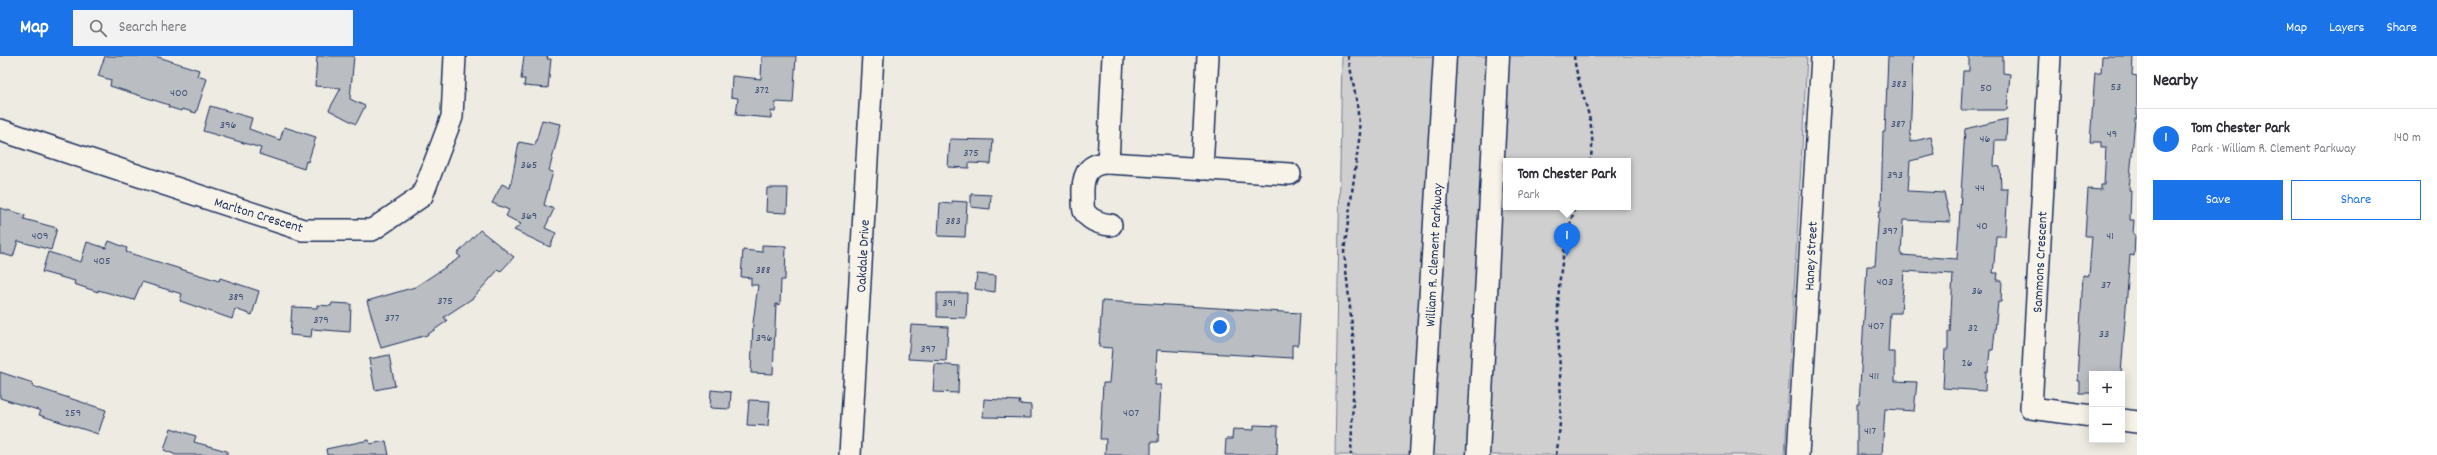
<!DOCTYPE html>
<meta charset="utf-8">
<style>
body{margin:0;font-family:Dekko,sans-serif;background:#f2f2f3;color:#2b2b33}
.controls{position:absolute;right:12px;bottom:12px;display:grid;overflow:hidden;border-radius:0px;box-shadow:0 2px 10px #0003}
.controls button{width:36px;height:36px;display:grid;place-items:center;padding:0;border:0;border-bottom:1px solid #e1e1e2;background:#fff;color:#2b2b33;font:20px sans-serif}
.you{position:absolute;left:1220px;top:271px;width:14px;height:14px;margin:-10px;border:3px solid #fff;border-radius:50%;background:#1a73e8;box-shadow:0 0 0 6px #1a73e833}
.badge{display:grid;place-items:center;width:26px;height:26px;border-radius:50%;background:#1a73e8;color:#fff;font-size:13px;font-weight:700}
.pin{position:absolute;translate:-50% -33px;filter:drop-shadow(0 1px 2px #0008)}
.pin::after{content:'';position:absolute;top:21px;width:14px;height:12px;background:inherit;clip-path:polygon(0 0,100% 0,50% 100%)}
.popup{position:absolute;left:1503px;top:102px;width:128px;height:52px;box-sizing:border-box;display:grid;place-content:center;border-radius:0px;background:#fff;filter:drop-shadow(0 1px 3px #0005);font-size:13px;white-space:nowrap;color:#7c7c81}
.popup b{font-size:15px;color:#2b2b33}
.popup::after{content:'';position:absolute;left:50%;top:100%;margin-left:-8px;border:8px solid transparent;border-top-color:#fff}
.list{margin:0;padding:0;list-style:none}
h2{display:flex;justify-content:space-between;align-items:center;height:52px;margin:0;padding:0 16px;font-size:17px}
h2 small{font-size:13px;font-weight:400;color:#7c7c81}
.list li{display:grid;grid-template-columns:26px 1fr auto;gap:12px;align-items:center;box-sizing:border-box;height:60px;padding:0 16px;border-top:1px solid #e1e1e2}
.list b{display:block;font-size:15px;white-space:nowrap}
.list p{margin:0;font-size:13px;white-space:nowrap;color:#7c7c81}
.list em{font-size:13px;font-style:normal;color:#7c7c81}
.actions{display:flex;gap:8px;padding:12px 16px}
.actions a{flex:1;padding:9px 0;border:1px solid #1a73e8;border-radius:0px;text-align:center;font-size:14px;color:#1a73e8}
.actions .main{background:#1a73e8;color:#fff}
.icon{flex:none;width:22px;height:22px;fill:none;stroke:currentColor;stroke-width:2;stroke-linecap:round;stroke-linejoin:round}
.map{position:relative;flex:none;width:2137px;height:399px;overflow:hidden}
header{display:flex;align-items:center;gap:24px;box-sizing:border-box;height:56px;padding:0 20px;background:#1a73e8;color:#fff}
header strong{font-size:19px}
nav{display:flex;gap:22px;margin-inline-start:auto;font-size:14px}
.search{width:280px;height:36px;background:#f2f2f3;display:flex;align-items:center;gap:10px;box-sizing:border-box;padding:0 14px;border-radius:0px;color:#7c7c81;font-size:15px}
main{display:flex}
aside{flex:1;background:#fff}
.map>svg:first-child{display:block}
</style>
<header>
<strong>Map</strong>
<div class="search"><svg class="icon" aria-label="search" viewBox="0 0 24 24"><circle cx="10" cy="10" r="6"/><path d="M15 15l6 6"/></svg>Search here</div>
<nav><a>Map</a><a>Layers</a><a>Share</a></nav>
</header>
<main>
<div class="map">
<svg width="2137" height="399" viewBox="0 0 2137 399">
<rect width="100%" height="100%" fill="#eeebe2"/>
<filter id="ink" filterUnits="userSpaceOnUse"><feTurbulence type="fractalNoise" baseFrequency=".025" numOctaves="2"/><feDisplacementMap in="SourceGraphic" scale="8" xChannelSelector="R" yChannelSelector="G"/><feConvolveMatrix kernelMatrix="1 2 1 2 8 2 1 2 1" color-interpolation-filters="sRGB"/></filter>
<g filter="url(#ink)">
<path fill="#cfcfcf" stroke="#757f96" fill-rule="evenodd" d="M 1342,0 L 1807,0 L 1785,399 L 1335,399 ZM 1506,105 L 1628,105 L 1628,151 L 1506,151 Z"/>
<g fill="#babdc2" stroke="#1b2f5e">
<path d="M 105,0 L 155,0 L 199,14 L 197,20 L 207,23 L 196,57 L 182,53 L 181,55 L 168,51 L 169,49 L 110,30 L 111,24 L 98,20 Z"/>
<path d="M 317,0 L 354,0 L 350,43 L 365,50 L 356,68 L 329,54 L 341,32 L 315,30 Z"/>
<path d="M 524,0 L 548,0 L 547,3 L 551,3 L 548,32 L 524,30 L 525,23 L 521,23 Z"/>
<path d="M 762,0 L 796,0 L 793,47 L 776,46 L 775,56 L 771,55 L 771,62 L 736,59 L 738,42 L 731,41 L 732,20 L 761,23 Z"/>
<path d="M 1888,0 L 1913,0 L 1910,86 L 1931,81 L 1935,99 L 1910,105 L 1908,135 L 1944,137 L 1951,166 L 1903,164 L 1901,199 L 1957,203 L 1965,73 L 2007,63 L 2006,84 L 1995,84 L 1994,110 L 2000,111 L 2001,133 L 2008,133 L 2005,180 L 1996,180 L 1994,208 L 1993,217 L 1998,217 L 1997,224 L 2002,224 L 2001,246 L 1998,246 L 1993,294 L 1990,294 L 1988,316 L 1986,316 L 1985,335 L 1943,332 L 1945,294 L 1948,294 L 1948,276 L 1950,276 L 1953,218 L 1904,215 L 1901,257 L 1890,257 L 1888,296 L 1895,296 L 1895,325 L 1917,326 L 1914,355 L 1885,353 L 1882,399 L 1857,399 L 1857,348 L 1859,348 L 1867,210 L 1875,210 L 1879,155 L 1881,155 L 1883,76 L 1885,76 Z"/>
<path d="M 1969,0 L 2003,0 L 2003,17 L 2010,18 L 2007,54 L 1961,54 L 1963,15 L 1969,15 Z"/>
<path d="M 2102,0 L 2133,0 L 2132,19 L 2137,20 L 2137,62 L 2135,62 L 2129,134 L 2131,134 L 2130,164 L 2134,164 L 2133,178 L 2135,178 L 2134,200 L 2130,199 L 2121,318 L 2092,318 L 2092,337 L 2079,337 L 2079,325 L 2077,325 L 2083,219 L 2089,220 L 2092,180 L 2085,180 L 2088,133 L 2101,134 L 2101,129 L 2104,129 L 2106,91 L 2101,91 L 2101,86 L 2090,86 L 2095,17 L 2101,17 Z"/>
<path d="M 210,50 L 252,62 L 249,73 L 280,84 L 284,71 L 316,81 L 308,106 L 306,105 L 304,113 L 259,98 L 261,92 L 203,75 Z"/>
<path d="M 542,64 L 561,68 L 549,115 L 553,116 L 544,149 L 554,153 L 545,172 L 556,177 L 550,191 L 514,174 L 521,168 L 506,160 L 509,154 L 492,147 L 502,128 L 510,132 L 519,86 L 535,89 Z"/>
<path d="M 950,83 L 993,84 L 991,108 L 969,107 L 969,112 L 948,111 Z"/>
<path d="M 767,132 L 788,132 L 787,157 L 766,156 Z"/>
<path d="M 971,138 L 991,139 L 990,153 L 971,151 Z"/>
<path d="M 952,145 L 967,146 L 965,181 L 938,180 L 940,147 L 952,148 Z"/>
<path d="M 0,152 L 25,159 L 24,163 L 57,172 L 51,194 L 18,185 L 13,201 L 0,197 Z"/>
<path d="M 480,174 L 514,201 L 500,216 L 498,214 L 473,242 L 444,261 L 447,265 L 427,279 L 381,292 L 367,245 L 415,231 L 461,201 L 457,198 Z"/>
<path d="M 109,185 L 127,192 L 126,196 L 219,225 L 220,222 L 259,235 L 252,259 L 235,253 L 232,263 L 180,245 L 182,238 L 142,226 L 134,244 L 98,234 L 98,236 L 74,228 L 75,225 L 42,216 L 48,196 L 81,206 L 87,186 L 106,192 Z"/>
<path d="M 762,189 L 786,190 L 785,224 L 781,224 L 780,249 L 776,248 L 773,318 L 751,317 L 753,267 L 758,229 L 751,229 L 751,222 L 741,221 L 743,194 L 762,196 Z"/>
<path d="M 977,218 L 996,220 L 995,236 L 975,233 Z"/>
<path d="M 937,237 L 967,237 L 966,262 L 937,261 Z"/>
<path d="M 1102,245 L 1300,257 L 1298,289 L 1292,289 L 1292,302 L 1157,294 L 1155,329 L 1161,329 L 1158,386 L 1151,386 L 1151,399 L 1105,399 L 1106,383 L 1100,383 L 1103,327 L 1109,327 L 1112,292 L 1099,291 Z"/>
<path d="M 332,247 L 351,248 L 350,276 L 312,273 L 311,281 L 290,279 L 292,251 L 317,252 L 317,249 L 331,250 Z"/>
<path d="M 911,269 L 948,271 L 946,305 L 908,303 Z"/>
<path d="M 389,299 L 395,330 L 375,334 L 369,303 Z"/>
<path d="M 935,308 L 959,310 L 958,337 L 933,336 Z"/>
<path d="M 0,316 L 33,327 L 32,330 L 106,354 L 98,378 L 39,359 L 41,355 L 0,342 Z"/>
<path d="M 711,334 L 731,336 L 730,353 L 710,352 Z"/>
<path d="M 984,343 L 1020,345 L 1019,348 L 1031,349 L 1031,362 L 983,361 Z"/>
<path d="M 749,344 L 770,345 L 768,370 L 747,369 Z"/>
<path d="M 1254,369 L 1278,370 L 1277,399 L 1225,399 L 1226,383 L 1232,383 L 1233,373 L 1254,374 Z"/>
<path d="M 171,372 L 196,380 L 194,386 L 227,395 L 227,399 L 176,399 L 164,394 Z"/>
<path d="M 369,384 L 370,388 L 386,385 L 389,399 L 327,399 L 326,393 Z"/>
</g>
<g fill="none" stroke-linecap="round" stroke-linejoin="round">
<g stroke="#1b2f5e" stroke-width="24">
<g id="minor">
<path d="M 1113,0 L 1108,107 L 1290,118"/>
<path d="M 2050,0 L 2031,352 L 2092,360"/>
<path d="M 0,74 L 303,174 L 372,174 L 422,140 L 452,61 L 455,0"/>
<path d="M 1108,107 C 1085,107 1082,123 1083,142 C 1083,146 1083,152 1084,155 C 1090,165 1101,168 1111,169"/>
<path d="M 1202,113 L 1208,0"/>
<path d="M 2122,364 L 2137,366"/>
<path d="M 850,399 L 873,0"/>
<path d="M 1798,399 L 1822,0"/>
</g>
</g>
<g stroke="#1b2f5e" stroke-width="25">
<g id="major">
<path d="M 1421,399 L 1445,0"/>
<path d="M 1478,399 L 1498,0"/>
</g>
</g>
<g stroke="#1b2f5e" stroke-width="2.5" stroke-dasharray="4 3" stroke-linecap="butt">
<path d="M 1348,0 L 1357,48 L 1360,77 L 1344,196 L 1353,279 L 1354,313 L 1351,399"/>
<path d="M 1574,0 C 1578,37 1599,67 1590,105"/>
<path d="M 1556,399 C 1565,352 1558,304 1558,256 C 1558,220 1565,185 1575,151"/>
</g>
<use href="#minor" stroke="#f7f3e8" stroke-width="21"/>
<use href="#major" stroke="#f7f3e8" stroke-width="22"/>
</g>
</g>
<g text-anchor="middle" stroke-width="3" stroke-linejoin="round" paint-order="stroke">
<g font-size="12" fill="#435277">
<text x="1899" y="31">383</text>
<text x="2116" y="34">53</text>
<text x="1986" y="35">50</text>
<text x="762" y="37">372</text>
<text x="179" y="40">400</text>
<text x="1898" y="71">387</text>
<text x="228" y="72">396</text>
<text x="2112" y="81">49</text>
<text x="1985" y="86">46</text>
<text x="971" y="100">375</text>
<text x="529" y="112">365</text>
<text x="1895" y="122">393</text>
<text x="1980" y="135">44</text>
<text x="529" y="163">369</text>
<text x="953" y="168">383</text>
<text x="1982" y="173">40</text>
<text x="1890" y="178">397</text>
<text x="40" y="183">409</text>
<text x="2110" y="183">41</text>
<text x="102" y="208">405</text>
<text x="763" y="217">388</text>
<text x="1885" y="229">403</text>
<text x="2106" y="232">37</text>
<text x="1977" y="238">36</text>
<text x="236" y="244">389</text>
<text x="445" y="248">375</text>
<text x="949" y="250">391</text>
<text x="392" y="265">377</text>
<text x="321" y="267">379</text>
<text x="1876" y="273">407</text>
<text x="1973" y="275">32</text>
<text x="2104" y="281">33</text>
<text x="764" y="285">396</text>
<text x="928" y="296">397</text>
<text x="1967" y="310">26</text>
<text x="1874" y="323">411</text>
<text x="73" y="360">259</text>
<text x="1131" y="360">407</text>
<text x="1870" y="378">417</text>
</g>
<g font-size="14" fill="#1b2f5e" stroke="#f7f3e8">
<text transform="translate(259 158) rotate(17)" y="5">Marlton Crescent</text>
<text transform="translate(1433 199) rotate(-87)" y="5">William R. Clement Parkway</text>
<text transform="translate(862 200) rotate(-87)" y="5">Oakdale Drive</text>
<text transform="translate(1810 200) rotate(-87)" y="5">Haney Street</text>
<text transform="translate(2039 206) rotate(-87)" y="5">Sammons Crescent</text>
</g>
</g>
</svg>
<div class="controls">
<button>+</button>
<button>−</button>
</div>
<div class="you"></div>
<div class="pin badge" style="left:1567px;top:200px">1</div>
<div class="popup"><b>Tom Chester Park</b>Park</div>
</div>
<aside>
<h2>Nearby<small></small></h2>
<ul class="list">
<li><span class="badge">1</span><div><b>Tom Chester Park</b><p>Park · William R. Clement Parkway</p></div><em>140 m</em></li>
</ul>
<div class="actions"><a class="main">Save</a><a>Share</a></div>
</aside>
</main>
